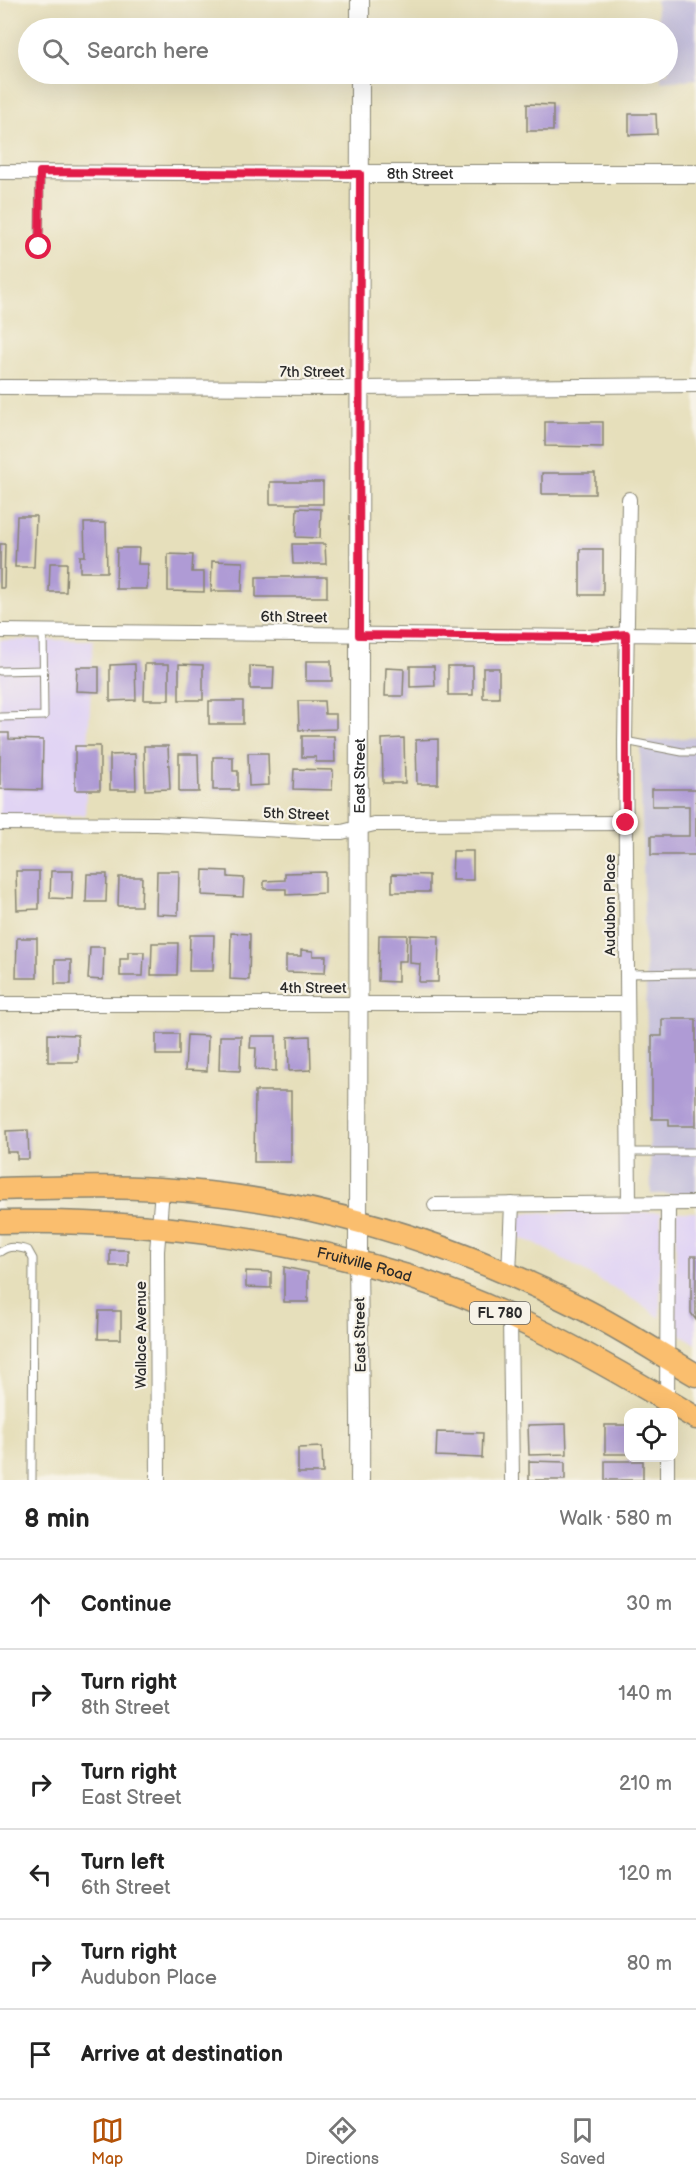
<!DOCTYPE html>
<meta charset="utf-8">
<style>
body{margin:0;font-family:"Balsamiq Sans",sans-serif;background:#f6f6f6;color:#222}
.controls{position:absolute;right:18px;bottom:18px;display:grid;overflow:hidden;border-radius:12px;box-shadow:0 6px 24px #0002}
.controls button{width:54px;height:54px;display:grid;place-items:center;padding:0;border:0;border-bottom:2px solid #e0e0e0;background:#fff;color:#222;font:30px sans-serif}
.stop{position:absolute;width:18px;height:18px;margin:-14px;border:4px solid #e11d48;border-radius:50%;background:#fff}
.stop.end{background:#e11d48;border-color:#fff;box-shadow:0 2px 6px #0008}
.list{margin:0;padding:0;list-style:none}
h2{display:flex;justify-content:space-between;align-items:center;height:78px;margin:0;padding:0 24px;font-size:26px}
h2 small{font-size:20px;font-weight:400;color:#767676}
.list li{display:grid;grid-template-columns:39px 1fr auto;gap:18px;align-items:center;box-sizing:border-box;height:90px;padding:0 24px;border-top:2px solid #e0e0e0}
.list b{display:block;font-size:22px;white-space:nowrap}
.list p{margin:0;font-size:20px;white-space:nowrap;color:#767676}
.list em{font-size:20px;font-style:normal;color:#767676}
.icon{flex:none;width:33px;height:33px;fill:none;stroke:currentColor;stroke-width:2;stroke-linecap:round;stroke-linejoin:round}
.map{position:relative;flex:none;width:696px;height:1480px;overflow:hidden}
.search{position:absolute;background:#fff;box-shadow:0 6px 24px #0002;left:18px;right:18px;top:18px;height:66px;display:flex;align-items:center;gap:15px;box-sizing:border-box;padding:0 21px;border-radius:33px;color:#767676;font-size:22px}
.sheet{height:618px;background:#fff}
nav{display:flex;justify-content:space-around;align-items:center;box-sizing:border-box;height:84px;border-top:2px solid #e0e0e0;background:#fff;font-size:16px;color:#767676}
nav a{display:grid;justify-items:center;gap:3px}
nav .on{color:#b45309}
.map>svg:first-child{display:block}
</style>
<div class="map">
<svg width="696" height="1480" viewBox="0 0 696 1480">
<rect width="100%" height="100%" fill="#f7f3e8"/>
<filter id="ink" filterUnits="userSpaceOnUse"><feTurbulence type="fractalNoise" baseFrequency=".0167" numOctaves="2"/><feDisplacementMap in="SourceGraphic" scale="12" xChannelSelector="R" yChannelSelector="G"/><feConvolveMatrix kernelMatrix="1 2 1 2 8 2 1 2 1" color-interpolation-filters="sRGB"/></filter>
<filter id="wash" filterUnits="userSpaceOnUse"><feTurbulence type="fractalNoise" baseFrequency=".008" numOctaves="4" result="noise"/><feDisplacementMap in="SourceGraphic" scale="24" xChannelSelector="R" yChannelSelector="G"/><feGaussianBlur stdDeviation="1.35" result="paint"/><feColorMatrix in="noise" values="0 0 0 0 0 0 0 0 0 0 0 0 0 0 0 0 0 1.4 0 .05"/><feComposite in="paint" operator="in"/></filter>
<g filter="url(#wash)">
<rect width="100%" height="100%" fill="#e6dfbb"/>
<g fill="#e1d4f4">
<path d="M 0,640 L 93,640 L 85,815 L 0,815 Z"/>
<path d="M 661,1212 L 660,1318 L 641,1304 L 535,1243 L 519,1238 L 519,1213 Z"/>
<path d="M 676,1212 L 696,1212 L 696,1345 L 675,1330 Z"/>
</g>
<g fill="#c5c0db">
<path d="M 656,0 L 696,0 L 696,79 L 661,82 L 661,74 L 668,74 L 668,28 L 658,28 Z"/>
<path d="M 696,737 L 696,1194 L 651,1194 L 640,742 Z"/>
</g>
<g id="blocks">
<g fill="#af9bd5">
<path d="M 527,104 L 553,105 L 553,131 L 527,131 Z"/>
<path d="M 629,114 L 656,114 L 657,134 L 629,135 Z"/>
<path d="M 545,422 L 603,422 L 603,447 L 545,446 Z"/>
<rect x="542" y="473" width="53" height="21"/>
<rect x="270" y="482" width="53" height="22"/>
<path d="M 297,508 L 321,509 L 320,538 L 296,537 Z"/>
<path d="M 17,516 L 36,516 L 34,567 L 15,567 Z"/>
<path d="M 84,523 L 106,523 L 107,572 L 80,572 L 80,556 L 85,556 Z"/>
<path d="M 0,544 L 5,544 L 4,588 L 0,588 Z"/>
<path d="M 292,544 L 325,544 L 326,564 L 293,564 Z"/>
<path d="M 117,548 L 139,548 L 138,564 L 148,564 L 147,589 L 116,589 Z"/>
<rect x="580" y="549" width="23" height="46"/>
<path d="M 168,554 L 193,555 L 192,572 L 204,572 L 204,592 L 168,591 Z"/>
<path d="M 212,561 L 243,562 L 242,591 L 211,591 Z"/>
<path d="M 50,563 L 67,563 L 66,592 L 49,592 Z"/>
<rect x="256" y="577" width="71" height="20"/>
<path d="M 306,661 L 331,661 L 332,681 L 306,681 Z"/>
<path d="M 135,664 L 136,700 L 110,701 L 110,665 Z"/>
<path d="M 145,664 L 169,664 L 169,700 L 144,700 Z"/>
<path d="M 179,664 L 203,665 L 203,700 L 179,700 Z"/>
<path d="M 250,666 L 274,667 L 273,689 L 250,689 Z"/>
<path d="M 410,666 L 434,666 L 435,686 L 410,687 Z"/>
<rect x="448" y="666" width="25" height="29"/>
<path d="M 77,667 L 99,667 L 99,692 L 76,691 Z"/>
<path d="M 386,668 L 404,669 L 403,696 L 385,696 Z"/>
<rect x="483" y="668" width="16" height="30"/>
<rect x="209" y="701" width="34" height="23"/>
<path d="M 298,701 L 324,701 L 325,714 L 336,714 L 336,729 L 299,730 Z"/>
<path d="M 0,733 L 9,733 L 9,739 L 43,740 L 42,790 L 0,789 Z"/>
<path d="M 302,736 L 334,736 L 335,762 L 316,762 L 316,757 L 302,757 Z"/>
<path d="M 404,738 L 405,783 L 383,783 L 382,739 Z"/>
<path d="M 438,739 L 438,784 L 417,784 L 416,740 Z"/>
<rect x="75" y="746" width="25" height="44"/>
<path d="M 144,746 L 168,746 L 170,789 L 145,790 Z"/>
<path d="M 248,753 L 268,753 L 269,785 L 249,786 Z"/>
<path d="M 135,754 L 136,790 L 110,790 L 110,755 Z"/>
<path d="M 179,754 L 198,754 L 199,792 L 179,792 Z"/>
<path d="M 213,757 L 233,757 L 233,771 L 238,771 L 238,790 L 213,790 Z"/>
<path d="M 294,769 L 333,770 L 332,790 L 293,789 Z"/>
<path d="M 652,789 L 696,789 L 696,855 L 651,855 L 651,836 L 689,836 L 689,806 L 652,806 Z"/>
<path d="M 453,851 L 473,851 L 473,880 L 452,880 Z"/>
<path d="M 203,870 L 228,871 L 228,877 L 244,878 L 243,897 L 202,895 Z"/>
<path d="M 16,871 L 39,871 L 39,909 L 17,910 Z"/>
<path d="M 51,871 L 73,871 L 72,899 L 50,898 Z"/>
<path d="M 157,871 L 179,871 L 178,915 L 156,914 Z"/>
<path d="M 325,872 L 325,893 L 286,895 L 286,889 L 264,889 L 264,881 L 285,880 L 285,873 Z"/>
<path d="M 87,874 L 107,874 L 106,902 L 86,902 Z"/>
<path d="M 392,874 L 429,875 L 429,892 L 392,892 Z"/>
<path d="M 119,877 L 142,877 L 141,906 L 118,906 Z"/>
<path d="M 231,933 L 250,934 L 249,980 L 230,979 Z"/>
<path d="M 190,935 L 214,935 L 213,971 L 189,971 Z"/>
<path d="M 379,935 L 407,935 L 406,961 L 398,961 L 398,982 L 378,981 Z"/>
<path d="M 410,935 L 439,936 L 438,982 L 419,982 L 420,964 L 410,963 Z"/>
<path d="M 17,938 L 37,938 L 37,978 L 16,978 Z"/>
<path d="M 152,943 L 178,943 L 177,975 L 151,975 Z"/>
<path d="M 90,947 L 104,947 L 103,980 L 88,979 Z"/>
<path d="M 301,950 L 313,951 L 313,956 L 326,956 L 325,973 L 286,972 L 286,956 L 301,956 Z"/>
<path d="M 128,952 L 144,952 L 143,976 L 120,976 L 120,959 L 128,959 Z"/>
<rect x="55" y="960" width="16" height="24"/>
<path d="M 662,1019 L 696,1019 L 696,1126 L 669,1126 L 669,1119 L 652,1119 L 652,1036 L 662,1036 Z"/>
<path d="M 48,1034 L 78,1035 L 78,1062 L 48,1062 Z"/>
<rect x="156" y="1034" width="23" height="21"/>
<path d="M 187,1035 L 208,1036 L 207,1071 L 185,1070 Z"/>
<path d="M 220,1036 L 241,1036 L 240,1071 L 219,1070 Z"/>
<path d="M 251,1036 L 276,1036 L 276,1071 L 255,1070 L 256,1048 L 250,1048 Z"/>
<path d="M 310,1036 L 311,1070 L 289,1071 L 288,1037 Z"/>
<path d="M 255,1091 L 291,1091 L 291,1162 L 254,1162 Z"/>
<path d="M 28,1130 L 29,1159 L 17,1159 L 17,1152 L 7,1152 L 6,1131 Z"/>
<rect x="110" y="1250" width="18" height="16"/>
<path d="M 691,1256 L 696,1256 L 696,1320 L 691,1313 Z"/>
<path d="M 284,1267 L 308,1272 L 308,1302 L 284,1302 Z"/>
<path d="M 246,1271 L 271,1272 L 271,1288 L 246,1287 Z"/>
<path d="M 99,1311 L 121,1311 L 121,1339 L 98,1339 Z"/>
<path d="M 566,1424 L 567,1454 L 529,1455 L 528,1425 Z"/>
<rect x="605" y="1425" width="23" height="29"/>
<path d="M 437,1432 L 483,1433 L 482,1458 L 436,1456 Z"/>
<path d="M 322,1447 L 323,1473 L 298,1473 L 298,1448 Z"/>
<path d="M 529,1461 L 565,1462 L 565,1480 L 529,1480 Z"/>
<rect x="605" y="1461" width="38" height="19"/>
</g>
</g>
</g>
<g filter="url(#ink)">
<use href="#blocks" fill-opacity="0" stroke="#888573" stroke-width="1.5"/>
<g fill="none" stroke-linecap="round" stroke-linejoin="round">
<g stroke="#888573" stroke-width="9">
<g id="service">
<path d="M 39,247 L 40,172"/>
<path d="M 0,671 L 44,670"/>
<path d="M 0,717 L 44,716 L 43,631"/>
<path d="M 625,741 L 682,752 L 696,752"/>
<path d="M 626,974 L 696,973"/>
<path d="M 628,1152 L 696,1152"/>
<path d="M 0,1252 C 9,1245 17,1247 28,1250 L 33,1259 L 32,1480"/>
</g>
</g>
<g stroke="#888573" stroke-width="16">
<g id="minor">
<path d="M 0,172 L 360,174"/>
<path d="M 0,387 L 360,388 L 696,385"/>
<path d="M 629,499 L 625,741 L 629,1203"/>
<path d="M 0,631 L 588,637 L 626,634 L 696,635"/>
<path d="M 0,823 L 157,824 L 325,832 L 342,832 L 374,824 L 626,823"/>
<path d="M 0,1004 L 626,1004"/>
<path d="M 435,1205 L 696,1203"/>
<path d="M 509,1274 L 512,1204"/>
<path d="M 510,1317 L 512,1480"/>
<path d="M 667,1404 L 668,1203"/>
<path d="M 667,1458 L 667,1480"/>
<path d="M 158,1480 L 157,1251 L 162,1190"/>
</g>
</g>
<g stroke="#888573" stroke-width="20">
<g id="tertiary">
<path d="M 360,0 L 360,28"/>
<path id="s1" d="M 360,174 L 696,174"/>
<path id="s2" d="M 360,1480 C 361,1400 358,1320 358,1240 C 360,851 361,462 360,74"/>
</g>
</g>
<g stroke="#888573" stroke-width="25">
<g id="primary">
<path d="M 0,1189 C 69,1187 139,1185 208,1193 C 338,1207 463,1248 579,1307 C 619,1327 657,1352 696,1375"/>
<path id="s3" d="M 0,1222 C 138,1220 275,1235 407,1276 C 509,1308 605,1363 696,1418"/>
</g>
</g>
<use href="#service" stroke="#fff" stroke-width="7"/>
<use href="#minor" stroke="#fff" stroke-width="14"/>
<use href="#tertiary" stroke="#fff" stroke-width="18"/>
<use href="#primary" stroke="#fabe6e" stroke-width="22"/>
</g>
</g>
<g fill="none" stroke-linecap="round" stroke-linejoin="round" filter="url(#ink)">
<path stroke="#e11d48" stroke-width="8" d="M 39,247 L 40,172 L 360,174 L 359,635 L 588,637 L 626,634 L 626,823"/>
</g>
<g text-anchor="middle" stroke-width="4.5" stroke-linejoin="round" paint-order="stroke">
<rect fill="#f7f3e8" stroke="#686764" stroke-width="1.5" x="470" y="1302" width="60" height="22" rx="4.5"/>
<g font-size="14" font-weight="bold" fill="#2b2b2b">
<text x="500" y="1318">FL 780</text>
</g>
<g font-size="15" fill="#2b2b2b" stroke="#f7f3e8">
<text dy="5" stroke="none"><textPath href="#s1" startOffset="60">8th Street</textPath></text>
<text x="312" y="377">7th Street</text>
<text transform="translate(294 617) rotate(1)" y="5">6th Street</text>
<text dy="5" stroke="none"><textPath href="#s2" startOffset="704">East Street</textPath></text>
<text transform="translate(296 814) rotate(2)" y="5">5th Street</text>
<text transform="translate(610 905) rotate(-90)" y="5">Audubon Place</text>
<text x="313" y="993">4th Street</text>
<text dy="5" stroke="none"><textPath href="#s3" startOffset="368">Fruitville Road</textPath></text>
<text transform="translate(141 1335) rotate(-90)" y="5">Wallace Avenue</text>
<text transform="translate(360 1335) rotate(-91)" y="5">East Street</text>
</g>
</g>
</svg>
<div class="controls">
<button><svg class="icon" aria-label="locate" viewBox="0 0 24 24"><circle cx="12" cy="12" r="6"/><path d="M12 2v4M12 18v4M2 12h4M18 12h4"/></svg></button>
</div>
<div class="stop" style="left:39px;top:247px"></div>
<div class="stop end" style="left:626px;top:823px"></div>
<div class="search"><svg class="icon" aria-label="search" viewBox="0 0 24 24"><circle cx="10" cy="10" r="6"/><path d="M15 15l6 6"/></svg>Search here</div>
</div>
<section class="sheet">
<h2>8 min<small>Walk · 580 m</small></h2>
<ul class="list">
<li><svg class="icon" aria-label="ahead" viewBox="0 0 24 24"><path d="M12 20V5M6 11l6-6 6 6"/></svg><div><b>Continue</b></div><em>30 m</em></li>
<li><svg class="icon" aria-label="right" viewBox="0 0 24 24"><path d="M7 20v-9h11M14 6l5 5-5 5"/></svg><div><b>Turn right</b><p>8th Street</p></div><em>140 m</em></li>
<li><svg class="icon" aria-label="right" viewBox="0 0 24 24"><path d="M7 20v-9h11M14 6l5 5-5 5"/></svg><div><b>Turn right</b><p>East Street</p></div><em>210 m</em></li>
<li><svg class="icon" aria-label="left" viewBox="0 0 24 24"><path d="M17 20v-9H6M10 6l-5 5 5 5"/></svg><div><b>Turn left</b><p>6th Street</p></div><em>120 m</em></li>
<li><svg class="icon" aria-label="right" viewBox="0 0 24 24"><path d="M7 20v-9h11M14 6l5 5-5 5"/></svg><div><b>Turn right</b><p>Audubon Place</p></div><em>80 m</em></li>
<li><svg class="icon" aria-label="arrive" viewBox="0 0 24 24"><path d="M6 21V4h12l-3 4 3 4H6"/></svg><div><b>Arrive at destination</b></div></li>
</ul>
</section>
<nav>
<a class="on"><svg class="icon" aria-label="map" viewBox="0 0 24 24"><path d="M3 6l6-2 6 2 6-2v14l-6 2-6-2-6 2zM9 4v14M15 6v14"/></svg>Map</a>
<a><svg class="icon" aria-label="directions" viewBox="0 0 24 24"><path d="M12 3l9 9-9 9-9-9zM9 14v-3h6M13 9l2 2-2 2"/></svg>Directions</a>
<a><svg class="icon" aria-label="saved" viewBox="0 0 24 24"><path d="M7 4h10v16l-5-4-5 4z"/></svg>Saved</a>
</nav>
